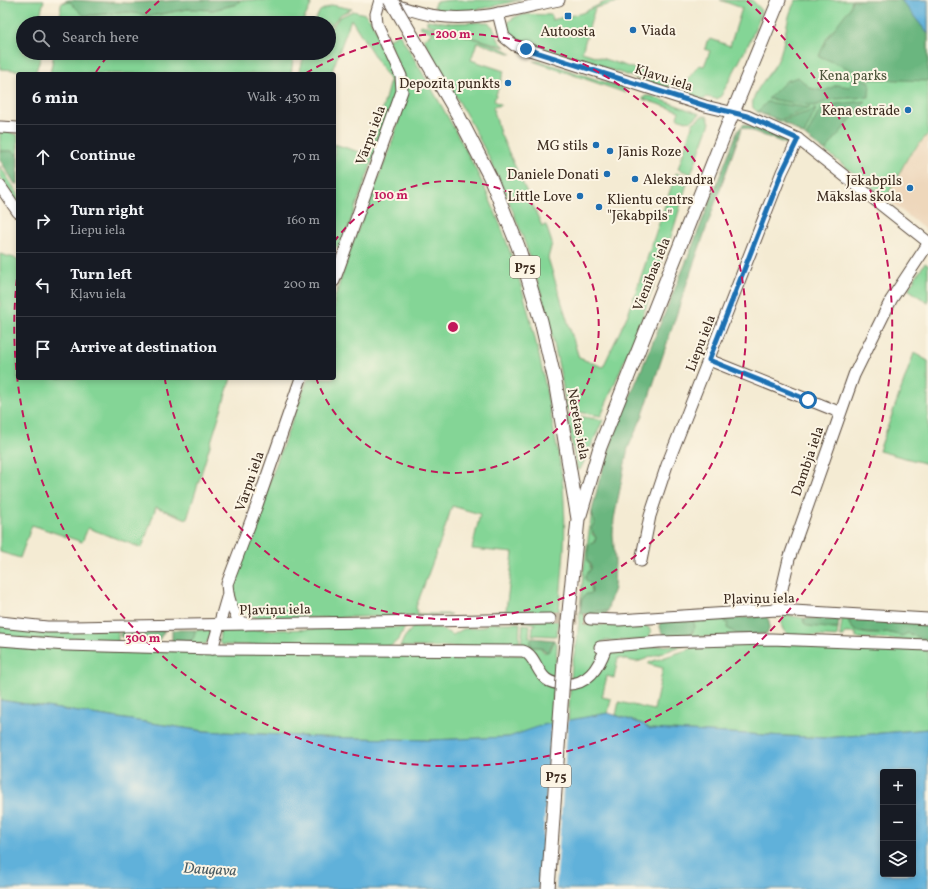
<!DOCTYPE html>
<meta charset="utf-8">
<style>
body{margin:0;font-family:Vollkorn,serif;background:#20242c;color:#f1f3f6}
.controls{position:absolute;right:12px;bottom:12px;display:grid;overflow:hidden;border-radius:4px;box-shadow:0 2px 6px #0003}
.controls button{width:36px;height:36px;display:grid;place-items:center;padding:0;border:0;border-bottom:1px solid #363941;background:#171b24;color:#f1f3f6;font:20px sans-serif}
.stop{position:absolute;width:12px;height:12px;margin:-9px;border:3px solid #1f6fb2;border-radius:50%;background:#fff}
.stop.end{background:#1f6fb2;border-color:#fff;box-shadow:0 1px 4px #0008}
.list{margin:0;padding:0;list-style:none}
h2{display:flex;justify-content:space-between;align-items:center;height:52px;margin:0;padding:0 16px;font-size:17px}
h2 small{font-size:13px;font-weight:400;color:#9ea1a6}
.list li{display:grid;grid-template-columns:26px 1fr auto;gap:12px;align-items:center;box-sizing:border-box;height:64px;padding:0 16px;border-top:1px solid #363941}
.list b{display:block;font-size:15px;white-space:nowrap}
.list p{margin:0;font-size:13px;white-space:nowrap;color:#9ea1a6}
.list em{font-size:13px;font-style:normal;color:#9ea1a6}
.icon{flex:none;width:22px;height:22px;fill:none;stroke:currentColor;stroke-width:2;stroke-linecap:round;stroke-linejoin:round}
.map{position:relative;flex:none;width:928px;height:889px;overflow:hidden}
.search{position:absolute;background:#171b24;box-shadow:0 2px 6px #0003;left:16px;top:16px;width:320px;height:44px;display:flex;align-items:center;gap:10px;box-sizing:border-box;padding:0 14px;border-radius:22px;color:#9ea1a6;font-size:15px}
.panel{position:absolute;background:#171b24;box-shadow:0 2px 6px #0003;left:16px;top:72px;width:320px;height:308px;border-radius:4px}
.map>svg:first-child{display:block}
</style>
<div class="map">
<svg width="928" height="889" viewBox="0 0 928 889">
<rect width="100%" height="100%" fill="#fcf5e5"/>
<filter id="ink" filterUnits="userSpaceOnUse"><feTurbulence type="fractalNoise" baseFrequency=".025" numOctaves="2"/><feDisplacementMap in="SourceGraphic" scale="8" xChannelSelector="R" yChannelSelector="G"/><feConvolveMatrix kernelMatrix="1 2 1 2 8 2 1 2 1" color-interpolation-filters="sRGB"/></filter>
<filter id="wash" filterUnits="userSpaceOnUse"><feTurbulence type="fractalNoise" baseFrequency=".012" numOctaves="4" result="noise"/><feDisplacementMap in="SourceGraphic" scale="16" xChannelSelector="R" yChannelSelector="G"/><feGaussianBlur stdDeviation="0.9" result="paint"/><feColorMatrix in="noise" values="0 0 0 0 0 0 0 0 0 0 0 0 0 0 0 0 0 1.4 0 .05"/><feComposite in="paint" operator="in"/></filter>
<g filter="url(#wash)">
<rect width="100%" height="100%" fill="#f4ebd3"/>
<path fill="#eed7bb" d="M 928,134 L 928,230 L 927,231 L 886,198 L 908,157 Z"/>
<g fill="#84d596" stroke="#60805a">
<path d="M 0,0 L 44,0 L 40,16 L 43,23 L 23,23 L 23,53 L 42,53 L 35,74 L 28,74 L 29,71 L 0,69 Z"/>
<path d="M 240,0 L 301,0 L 310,2 L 311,5 L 302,23 L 60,23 L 61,5 L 63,2 L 70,2 L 84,16 L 128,12 L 150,16 L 188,9 L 213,10 L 237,4 Z"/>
<path d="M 452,0 L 521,0 C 505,3 446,20 434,8 L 435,2 Z"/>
<path d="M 609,0 L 627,0 L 595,8 L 582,52 L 670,80 L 669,87 L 665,87 L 516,40 L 508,32 L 508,23 C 516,11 538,15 551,15 L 552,20 L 582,13 Z"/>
<path d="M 720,0 L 752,0 L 760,8 L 761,14 L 750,41 L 721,96 L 717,99 L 706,97 L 704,100 L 684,93 L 681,88 L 699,65 L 704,66 L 710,51 L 705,49 L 707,41 L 711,39 L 730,46 L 742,8 Z"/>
<path d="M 796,0 L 928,0 L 928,134 L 908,157 L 886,198 C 854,175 825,148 791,127 C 782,121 758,115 753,108 C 749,95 770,74 777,62 C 787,42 784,19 796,0 Z"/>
<path d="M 332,5 L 352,9 L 341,14 L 329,27 L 329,23 L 313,23 L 320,11 Z"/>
<path d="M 353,11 L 365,14 L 370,19 C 379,37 397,65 397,85 C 397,102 384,128 379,144 L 373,143 L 390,81 L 351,19 L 331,74 L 299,74 L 303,59 L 309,53 L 329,53 L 329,30 L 340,17 Z"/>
<path d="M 427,20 L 452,23 L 487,22 L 493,27 L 499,41 L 505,47 L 427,24 Z"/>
<path d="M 421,25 C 437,28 502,44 512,54 L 477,42 L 471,60 L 504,71 L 494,101 L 501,105 L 493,107 L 500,133 L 542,226 L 546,225 L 552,243 L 548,258 L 579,358 L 603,367 L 629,312 L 676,173 L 689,177 L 672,234 L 641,321 L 601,416 L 567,410 C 552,320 527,232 485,150 C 466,112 444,76 423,39 L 433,33 L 420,27 Z"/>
<path d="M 399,33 C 426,79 453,124 477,172 C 514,247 535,328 550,410 C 555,440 563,470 564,501 C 567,545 560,591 557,635 L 554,636 L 532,635 L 533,626 L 536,624 L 494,614 L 493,612 L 506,611 L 513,553 L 472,549 L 480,514 L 452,506 L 442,537 L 416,607 L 418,614 L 451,614 L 450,615 L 260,619 C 235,615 230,597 235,574 L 308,378 L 334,378 L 334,300 L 352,245 L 391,146 L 404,103 L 407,86 L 388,40 Z"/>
<path d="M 54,53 L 294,53 L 291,74 L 50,74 Z"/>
<path d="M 533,61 L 540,61 L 623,88 L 626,93 Z"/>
<path d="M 645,96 L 651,96 L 700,114 L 690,122 L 677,118 L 679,111 L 643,99 Z"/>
<path d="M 702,116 L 707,116 L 710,123 L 691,174 L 678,169 L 693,123 Z"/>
<path d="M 0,129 L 18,135 L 18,154 L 15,154 L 12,151 L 0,151 Z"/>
<path d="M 334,144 L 369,155 L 372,146 L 377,149 L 340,250 L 334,244 Z"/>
<path d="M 0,166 L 18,194 L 18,204 L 0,177 Z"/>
<path d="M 0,254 L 18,259 L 18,378 L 231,378 L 187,519 L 156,507 L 142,548 L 88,528 L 82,542 L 32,525 L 20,558 L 0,552 Z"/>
<path d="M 925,263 L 928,265 L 928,303 L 908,289 Z"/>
<path d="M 914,353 L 928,361 L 928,464 L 879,451 Z"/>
<path d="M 566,414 L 603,420 L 580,470 L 577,469 Z"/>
<path d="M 592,511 L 594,523 L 592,534 L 596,538 L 589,550 L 592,593 L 582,599 L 580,609 L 585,615 L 596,611 L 607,611 L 606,614 L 592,623 L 594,625 L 644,625 L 649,628 L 651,632 L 648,640 L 602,641 L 602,650 L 687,644 L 637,662 L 618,658 L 614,678 L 607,676 L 602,697 L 611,699 L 608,713 L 568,721 L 572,664 L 577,641 L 583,574 Z"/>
<path d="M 787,615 L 804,618 L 803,621 C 812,624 829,630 838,629 L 837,637 L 787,634 C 781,629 780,623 784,617 Z"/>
<path d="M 693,619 L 725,619 C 739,639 737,630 758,635 L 689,637 L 693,632 Z"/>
<path d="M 842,619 L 849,620 L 849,624 C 855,635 875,636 886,632 C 894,635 898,633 906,633 C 914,634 918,640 928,638 L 928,641 L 856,638 L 856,633 L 844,633 L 844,636 L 840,636 Z"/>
<path d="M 489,623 L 520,623 L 519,645 L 517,647 L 400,647 L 404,638 L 413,627 L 437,627 L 453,635 L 463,629 L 483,627 Z"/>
<path d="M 523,624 L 530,625 L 529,637 L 533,638 L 530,645 L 532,647 L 540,647 L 544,652 C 552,653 552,645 554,640 L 557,643 L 555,682 L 519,649 L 521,645 Z"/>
<path d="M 0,625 L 118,630 L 118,644 L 0,638 Z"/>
<path d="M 405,627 L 399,639 L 391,646 L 222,645 L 219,642 L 220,632 L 230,629 L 274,630 Z"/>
<path d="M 195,630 L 213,630 L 206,644 L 186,644 Z"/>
<path d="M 757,641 L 928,648 L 928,729 L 825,738 L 650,729 L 643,724 L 616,715 L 619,702 L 654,710 L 663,668 L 648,664 L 650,662 L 702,645 Z"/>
<path d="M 0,643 L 528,655 L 554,684 L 551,724 L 509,737 L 429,740 L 319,737 L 204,731 L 0,700 Z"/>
</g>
<g fill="#6bb67f" stroke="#53704e">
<path d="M 69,0 L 128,3 L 187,0 L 240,0 L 237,4 L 213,10 L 188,9 L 150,16 L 128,12 L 84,16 L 70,2 L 63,2 Z"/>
<path d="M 852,0 L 901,0 L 928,34 L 928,81 L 872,79 L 819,56 L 827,38 L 850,8 Z"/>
<path d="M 854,75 L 870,82 L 869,97 L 835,99 L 814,106 L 768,99 L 786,81 L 798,77 L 810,88 L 824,91 L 837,85 L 850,87 Z"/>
<path d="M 866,101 L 825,151 L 806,137 L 821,108 L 835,104 Z"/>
<path d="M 767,102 L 810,108 L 780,120 L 757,112 Z"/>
<path d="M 816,109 L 804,135 L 782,121 Z"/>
<path d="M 744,124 L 770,132 L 789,143 L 789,145 L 742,127 L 687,283 L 643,415 L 628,448 L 614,519 L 613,534 L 615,561 L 614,588 L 607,611 L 596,611 L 585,615 L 580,612 L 582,599 L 586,594 L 592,593 L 591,584 L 585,579 L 586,575 L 591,569 L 591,564 L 588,562 C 587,557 588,550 589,544 L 594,543 L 596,538 L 591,529 L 594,523 L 592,511 L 599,481 L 612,440 L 686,262 L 738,130 Z"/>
<path d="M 0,151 L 12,151 L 15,154 L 18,154 L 18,184 L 15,184 L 0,160 Z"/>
<path d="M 766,616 C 771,622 770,628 767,634 L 737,634 L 727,628 L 728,623 L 725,622 L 725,619 Z"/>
<path d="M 804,618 L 839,619 L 838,629 L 808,626 L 804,623 Z"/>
<path d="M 693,619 L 695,627 L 689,637 L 668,637 L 662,633 L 659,624 L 663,621 Z"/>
<path d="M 849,620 L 928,623 L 928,638 L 922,639 L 908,633 L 902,636 L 886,632 L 880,634 L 865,633 L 854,630 L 849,623 Z"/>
<path d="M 121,630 L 165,630 L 159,640 L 152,642 L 141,638 L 139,642 L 130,642 L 120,636 Z"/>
<path d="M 172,630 L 195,630 C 195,643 187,644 176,644 L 172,641 Z"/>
<path d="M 533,638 L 554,640 L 549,651 L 547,652 L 540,647 L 532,647 L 530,642 Z"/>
</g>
<g fill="#60b1da" stroke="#4e6e7c" fill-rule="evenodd">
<path d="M 901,0 L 928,0 L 928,34 Z"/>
<path d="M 0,700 L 204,731 L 319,737 L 429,740 L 509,737 L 543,725 L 608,713 L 643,724 L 650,729 L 825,738 L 928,729 L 928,889 L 0,889 ZM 883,772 L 913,772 L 913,874 L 883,874 Z"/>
</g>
<path fill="#f4ebd3" d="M 568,719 L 556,889 L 539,889 L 552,721 Z"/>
</g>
<g filter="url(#ink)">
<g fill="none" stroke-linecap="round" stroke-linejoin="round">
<path stroke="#cfc4af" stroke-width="11" stroke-dasharray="11 5.5" stroke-linecap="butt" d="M 550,619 L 590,619"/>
<g stroke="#574739" stroke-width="13">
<g id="minor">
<path d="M 389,3 C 405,8 420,14 437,16 C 478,22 519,8 559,0"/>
<path d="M 498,13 L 504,37 L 514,45 L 705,106 L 747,116 L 798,139 L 928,242"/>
<path d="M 0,127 L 18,128"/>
<path d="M 0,186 L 18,212"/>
<path d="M 334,281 L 402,91 L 401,76 L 377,24 L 376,14 L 380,0"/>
<path d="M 709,360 L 839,412"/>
<path d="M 641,561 L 650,516 L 667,465 L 782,172 L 798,139"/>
<path d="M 228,594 C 231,606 234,617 245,624"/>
<path d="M 777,610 L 789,559 L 854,375 L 891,300 L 928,244"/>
<path d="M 590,619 L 619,620 L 777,610 L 928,619"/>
<path d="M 0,622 L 47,627 L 71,627 L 550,619"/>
<path d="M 0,640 L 66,645 L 212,649 L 523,651 C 534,654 537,672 546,679 C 551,683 557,684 564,684 C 588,686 599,667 606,647"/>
<path d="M 600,647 L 659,642 L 771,639 L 928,645"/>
<path d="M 212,649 L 228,594 L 227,584 L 257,505 L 301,378"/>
</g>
</g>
<g stroke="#574739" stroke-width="15">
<g id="major">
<path d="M 412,36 L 458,115 L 490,177 L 518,246 L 541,321 L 555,381 L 578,519 L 564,663"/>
<path d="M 580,515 L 600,447 L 733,112 L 779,0"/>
</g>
</g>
<use href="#minor" stroke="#fff" stroke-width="11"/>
<use href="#major" stroke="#fff" stroke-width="13"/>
<g stroke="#574739" stroke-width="15" stroke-linecap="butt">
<g id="major-bridge">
<path d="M 391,0 L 412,36"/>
<path d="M 548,889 L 564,663"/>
</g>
</g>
<use href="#major-bridge" stroke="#fff" stroke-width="13"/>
</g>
</g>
<g fill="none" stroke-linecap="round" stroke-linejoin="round" filter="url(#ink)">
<path stroke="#1f6fb2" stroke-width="5" d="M 526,49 L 706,106 L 747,116 L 798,139 L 782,172 L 709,360 L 808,400"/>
</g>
<g fill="none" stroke="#c2185b" stroke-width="2" stroke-dasharray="7 5">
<path d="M334 242A146 146 0 1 1 316 378"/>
<path d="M306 73A293 293 0 1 1 165 380"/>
<path d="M96 72A439 439 0 0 1 109 54M137 22A439 439 0 0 1 159 1M747 1A439 439 0 1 1 18 270"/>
</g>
<g fill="#1f6fb2" stroke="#fcf5e5" stroke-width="1.5">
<rect x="564" y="12" width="8" height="8" rx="2"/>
<circle cx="633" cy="30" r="4"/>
<circle cx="508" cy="83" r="4"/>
<circle cx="908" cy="110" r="4"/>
<circle cx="596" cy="145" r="4"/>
<circle cx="610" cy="151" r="4"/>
<circle cx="607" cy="174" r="4"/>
<circle cx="635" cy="179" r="4"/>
<circle cx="910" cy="188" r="4"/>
<circle cx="580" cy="196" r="4"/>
<circle cx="599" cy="207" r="4"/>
</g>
<g text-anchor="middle" stroke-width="4" stroke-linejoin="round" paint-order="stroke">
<g fill="#fcf5e5" stroke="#75675a" stroke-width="1">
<rect x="510" y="256" width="30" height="22" rx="3"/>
<rect x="541" y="765" width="30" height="22" rx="3"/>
</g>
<g font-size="13" font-weight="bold" fill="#3b2a1e">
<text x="525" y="272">P75</text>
<text x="556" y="781">P75</text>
</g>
<g font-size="14" fill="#3b2a1e" stroke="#fcf5e5" text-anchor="end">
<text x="641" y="35" text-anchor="start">Viada</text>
<text x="568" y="36" text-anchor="middle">Autoosta</text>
<text x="500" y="88">Depozīta punkts</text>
<text x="900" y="115">Kena estrāde</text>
<text x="588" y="150">MG stils</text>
<text x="618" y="156" text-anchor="start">Jānis Roze</text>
<text x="599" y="179">Daniele Donati</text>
<text x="643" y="184" text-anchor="start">Aleksandra</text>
<text x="902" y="185">Jēkabpils<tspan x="902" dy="16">Mākslas skola</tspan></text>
<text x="572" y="201">Little Love</text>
<text x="607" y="204" text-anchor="start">Klientu centrs<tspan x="607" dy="16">"Jēkabpils"</tspan></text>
</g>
<g font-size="14" fill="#4d553c" stroke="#fcf5e5">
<text x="853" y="80">Kena parks</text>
</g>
<g font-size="14" fill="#3b2a1e" stroke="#fcf5e5">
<text transform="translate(664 77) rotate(18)" y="5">Kļavu iela</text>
<text transform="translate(370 135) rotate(-70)" y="5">Vārpu iela</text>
<text transform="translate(651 274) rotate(-68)" y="5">Vienības iela</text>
<text transform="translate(700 343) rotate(-69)" y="5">Liepu iela</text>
<text transform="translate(579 424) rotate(80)" y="5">Neretas iela</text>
<text transform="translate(807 461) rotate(-71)" y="5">Dambja iela</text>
<text transform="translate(249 481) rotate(-71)" y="5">Vārpu iela</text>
<text transform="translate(759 598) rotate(-1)" y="5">Pļaviņu iela</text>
<text transform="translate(275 609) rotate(-1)" y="5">Pļaviņu iela</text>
</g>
<g font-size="15" font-style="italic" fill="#485960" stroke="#fcf5e5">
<text transform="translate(210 869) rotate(3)" y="5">Daugava</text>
</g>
</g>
<circle cx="453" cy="327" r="6" fill="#c2185b" stroke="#fcf5e5" stroke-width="2"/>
<g font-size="12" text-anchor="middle" font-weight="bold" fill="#c2185b" stroke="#fcf5e5" stroke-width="4" stroke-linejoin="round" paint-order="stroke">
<text x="453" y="38">200 m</text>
<text x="391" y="199">100 m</text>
<text x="143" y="642">300 m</text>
</g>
</svg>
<div class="controls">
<button>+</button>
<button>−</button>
<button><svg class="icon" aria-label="layers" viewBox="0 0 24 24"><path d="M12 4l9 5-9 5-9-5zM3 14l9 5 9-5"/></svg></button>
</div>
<div class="stop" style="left:808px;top:400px"></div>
<div class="stop end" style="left:526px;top:49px"></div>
<div class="search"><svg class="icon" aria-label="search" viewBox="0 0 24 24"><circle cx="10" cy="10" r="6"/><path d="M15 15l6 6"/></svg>Search here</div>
<section class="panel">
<h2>6 min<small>Walk · 430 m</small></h2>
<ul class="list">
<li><svg class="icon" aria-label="ahead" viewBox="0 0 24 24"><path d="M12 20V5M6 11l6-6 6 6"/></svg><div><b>Continue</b></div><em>70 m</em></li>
<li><svg class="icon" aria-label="right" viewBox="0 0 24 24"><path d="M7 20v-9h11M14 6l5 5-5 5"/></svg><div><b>Turn right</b><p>Liepu iela</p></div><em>160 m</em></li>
<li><svg class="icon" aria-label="left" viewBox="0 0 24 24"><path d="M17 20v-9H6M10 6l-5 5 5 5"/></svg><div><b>Turn left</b><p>Kļavu iela</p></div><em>200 m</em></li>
<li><svg class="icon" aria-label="arrive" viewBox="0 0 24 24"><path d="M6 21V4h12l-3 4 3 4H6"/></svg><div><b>Arrive at destination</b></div></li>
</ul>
</section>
</div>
